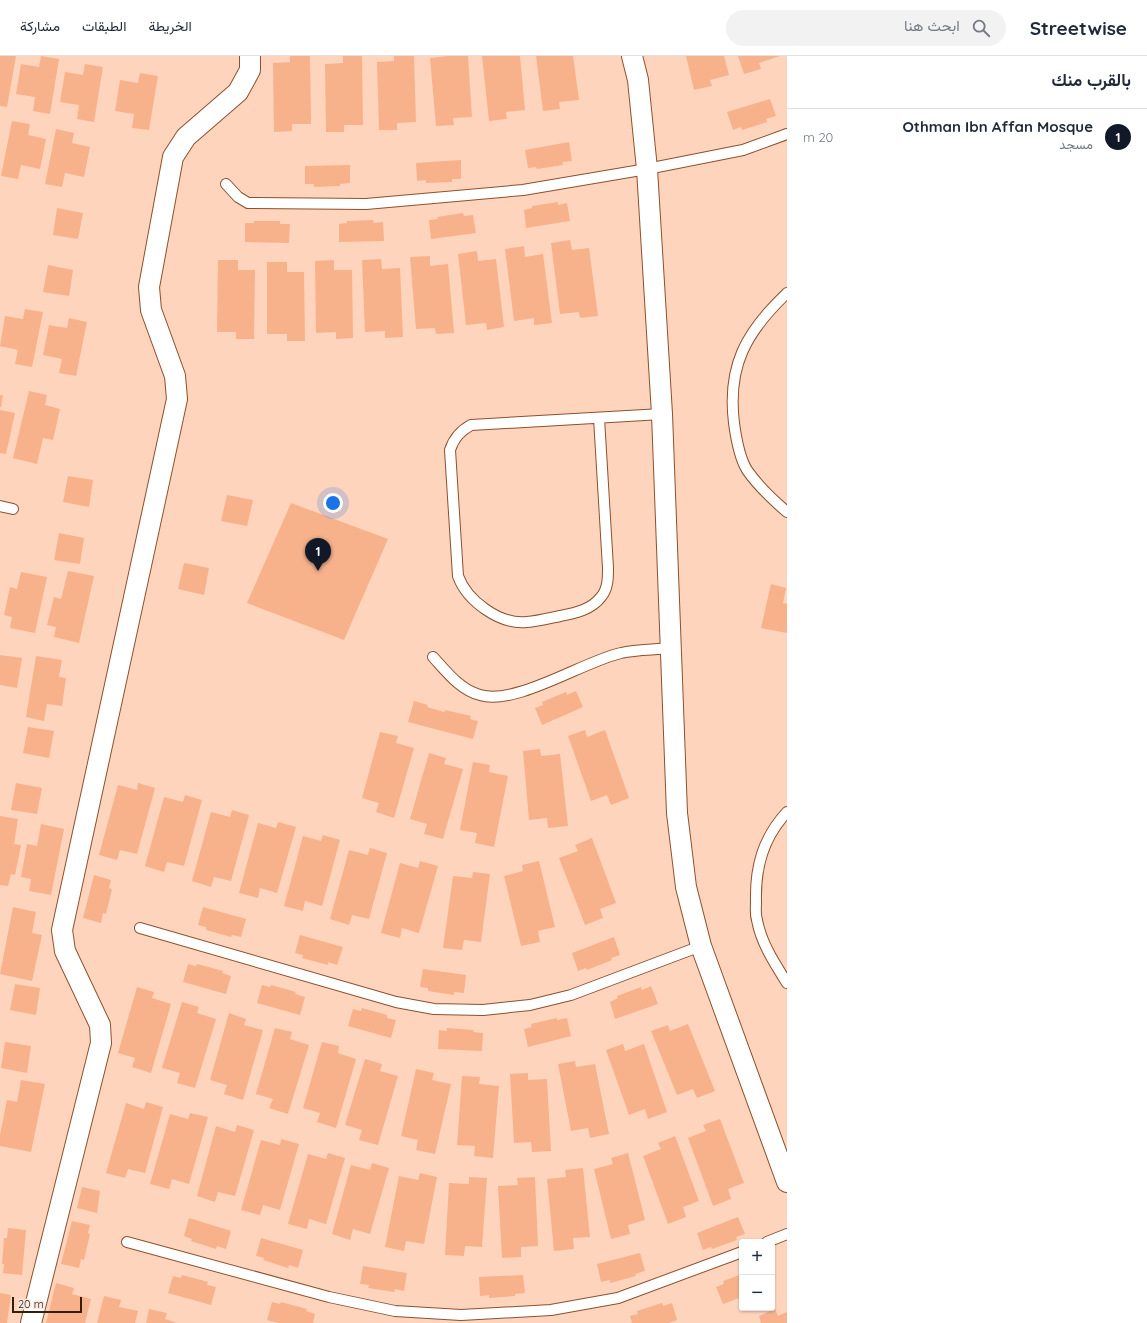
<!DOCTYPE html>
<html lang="ar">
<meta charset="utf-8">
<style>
body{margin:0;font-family:Quicksand,Vazirmatn,sans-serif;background:#f2f2f3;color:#1f2937;direction:rtl}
.controls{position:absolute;right:12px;bottom:12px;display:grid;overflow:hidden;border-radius:4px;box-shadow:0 1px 3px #0004}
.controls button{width:36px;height:36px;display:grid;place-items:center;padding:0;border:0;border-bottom:1px solid #e0e1e3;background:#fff;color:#1f2937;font:20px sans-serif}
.scale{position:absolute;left:12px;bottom:10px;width:70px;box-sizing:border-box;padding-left:4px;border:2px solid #371d0e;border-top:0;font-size:11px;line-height:14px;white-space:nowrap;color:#371d0e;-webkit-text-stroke:3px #f7e8e0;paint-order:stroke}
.you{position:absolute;left:333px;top:447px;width:14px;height:14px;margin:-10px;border:3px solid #fff;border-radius:50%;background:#1a73e8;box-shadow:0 0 0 6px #1a73e833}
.badge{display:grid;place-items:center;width:26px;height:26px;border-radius:50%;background:#111827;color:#fff;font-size:13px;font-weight:700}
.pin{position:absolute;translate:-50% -33px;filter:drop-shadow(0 1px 2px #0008)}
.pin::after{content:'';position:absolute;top:21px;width:14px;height:12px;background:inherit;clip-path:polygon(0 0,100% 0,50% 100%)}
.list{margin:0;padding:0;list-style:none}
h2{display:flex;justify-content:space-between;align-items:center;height:52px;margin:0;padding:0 16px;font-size:17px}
h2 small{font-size:13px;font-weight:400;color:#747a83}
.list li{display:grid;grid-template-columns:26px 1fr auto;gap:12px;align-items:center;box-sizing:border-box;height:56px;padding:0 16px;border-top:1px solid #e0e1e3}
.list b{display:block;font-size:15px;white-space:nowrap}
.list p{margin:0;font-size:13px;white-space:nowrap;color:#747a83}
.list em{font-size:13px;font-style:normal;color:#747a83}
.icon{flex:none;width:22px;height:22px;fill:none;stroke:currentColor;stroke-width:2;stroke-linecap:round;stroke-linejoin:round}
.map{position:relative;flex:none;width:787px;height:1267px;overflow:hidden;direction:ltr}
header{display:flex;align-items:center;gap:24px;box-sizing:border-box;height:56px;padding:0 20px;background:#fff;border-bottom:1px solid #e0e1e3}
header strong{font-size:19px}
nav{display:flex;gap:22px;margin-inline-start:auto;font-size:14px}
.search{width:280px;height:36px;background:#f2f2f3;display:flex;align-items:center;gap:10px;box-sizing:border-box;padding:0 14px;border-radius:22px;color:#747a83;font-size:15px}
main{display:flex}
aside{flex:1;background:#fff}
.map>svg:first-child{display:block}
</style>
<header>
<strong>Streetwise</strong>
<div class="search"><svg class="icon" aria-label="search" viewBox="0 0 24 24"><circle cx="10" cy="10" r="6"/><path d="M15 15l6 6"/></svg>ابحث هنا</div>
<nav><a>الخريطة</a><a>الطبقات</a><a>مشاركة</a></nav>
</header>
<main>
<aside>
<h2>بالقرب منك<small></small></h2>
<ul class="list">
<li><span class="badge">1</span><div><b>Othman Ibn Affan Mosque</b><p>مسجد</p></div><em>20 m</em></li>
</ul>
</aside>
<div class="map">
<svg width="787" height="1267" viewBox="0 0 787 1267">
<rect width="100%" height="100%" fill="#ffd4bd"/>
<g fill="#f7b28c">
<path d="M 0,0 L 16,0 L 7,51 L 0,50 Z"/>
<path d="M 41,0 L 59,3 L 50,58 L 33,55 L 35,41 L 16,38 L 21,8 L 39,11 Z"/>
<path d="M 290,0 L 310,0 L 311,68 L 292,68 L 292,75 L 274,76 L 273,7 L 290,6 Z"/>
<path d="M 343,0 L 362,0 L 363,69 L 344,69 L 344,76 L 326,76 L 325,8 L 343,7 Z"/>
<path d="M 394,0 L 414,0 L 416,66 L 397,67 L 397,74 L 379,74 L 377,6 L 394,5 Z"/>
<path d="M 448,0 L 468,0 L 472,61 L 453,62 L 454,69 L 436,70 L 430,2 Z"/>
<path d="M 482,0 L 520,0 L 525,54 L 506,56 L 507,63 L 489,65 Z"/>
<path d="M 536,0 L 573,0 L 579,44 L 559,46 L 560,53 L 543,55 Z"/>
<path d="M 686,0 L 724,0 L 729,19 L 710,24 L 712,30 L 694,34 Z"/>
<path d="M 738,0 L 780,0 L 759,7 L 761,13 L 744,18 Z"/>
<path d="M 85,8 L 103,11 L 94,66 L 77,63 L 79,49 L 60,46 L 65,16 L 83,19 Z"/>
<path d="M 140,17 L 158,20 L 149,74 L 132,72 L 134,58 L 115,55 L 120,24 L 138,27 Z"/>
<path d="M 770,43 L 776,60 L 766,63 L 767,66 L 742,74 L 741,71 L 733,74 L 727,56 Z"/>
<path d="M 12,65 L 30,68 L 28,79 L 46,83 L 40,113 L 21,109 L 18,123 L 1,120 Z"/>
<path d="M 56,73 L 74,77 L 72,87 L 90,91 L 84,121 L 65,117 L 62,131 L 45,128 Z"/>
<path d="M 569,86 L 572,105 L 562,106 L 563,109 L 537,113 L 536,111 L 528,112 L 525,94 Z"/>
<path d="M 461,104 L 461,123 L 452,123 L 452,126 L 426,127 L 426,124 L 417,125 L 416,107 Z"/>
<path d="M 350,109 L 350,127 L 340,128 L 340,130 L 314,131 L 314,128 L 305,128 L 305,110 Z"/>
<path d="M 558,146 L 558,149 L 567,147 L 570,165 L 526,172 L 524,154 L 532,152 L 532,150 Z"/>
<path d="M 57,152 L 83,157 L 78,183 L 53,179 Z"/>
<path d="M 463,157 L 464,160 L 473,159 L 476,177 L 431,183 L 429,164 L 438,163 L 437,161 Z"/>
<path d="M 373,164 L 374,167 L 383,166 L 384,185 L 339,186 L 339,168 L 347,167 L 347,165 Z"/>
<path d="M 254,165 L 280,165 L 280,168 L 290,168 L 289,187 L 245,186 L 245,167 L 254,167 Z"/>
<path d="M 570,184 L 572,194 L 589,192 L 598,260 L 580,262 L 579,256 L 560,258 L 551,187 Z"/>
<path d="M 524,190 L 525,201 L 543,198 L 552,267 L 534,269 L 534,262 L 514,265 L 505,193 Z"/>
<path d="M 477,195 L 478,205 L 496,203 L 504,271 L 487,274 L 486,267 L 466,269 L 458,198 Z"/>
<path d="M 430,200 L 430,210 L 448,208 L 454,277 L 436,278 L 435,272 L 416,273 L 410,201 Z"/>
<path d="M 381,203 L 382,213 L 400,212 L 403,281 L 385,282 L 385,275 L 365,276 L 362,204 Z"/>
<path d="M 218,204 L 238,204 L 238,214 L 255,214 L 254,283 L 236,283 L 236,276 L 217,276 Z"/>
<path d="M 334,204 L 334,214 L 352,214 L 353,282 L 336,283 L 336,276 L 316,277 L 315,205 Z"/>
<path d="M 267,206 L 287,206 L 287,216 L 304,216 L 305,285 L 287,285 L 287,278 L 267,278 Z"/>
<path d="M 48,209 L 73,214 L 69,240 L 43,236 Z"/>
<path d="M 25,253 L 43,256 L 32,311 L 15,308 L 18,294 L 0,290 L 5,260 L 23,263 Z"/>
<path d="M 69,262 L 87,266 L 76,320 L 59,317 L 62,303 L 43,299 L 49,269 L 67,272 Z"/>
<path d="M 29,335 L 47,339 L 45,349 L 60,353 L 53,384 L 43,382 L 37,408 L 13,402 Z"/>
<path d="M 0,339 L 3,339 L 1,351 L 0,351 Z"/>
<path d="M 0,354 L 15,357 L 6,398 L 0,397 Z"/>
<path d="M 68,420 L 93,424 L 89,451 L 63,446 Z"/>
<path d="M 227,439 L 253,444 L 247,470 L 221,465 Z"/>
<path d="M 291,447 L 388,483 L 344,584 L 247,547 Z"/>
<path d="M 59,477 L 84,482 L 80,508 L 54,504 Z"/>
<path d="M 184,507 L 209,512 L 204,539 L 178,533 Z"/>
<path d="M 68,515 L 94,520 L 79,587 L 54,581 L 56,571 L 47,569 L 54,541 L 61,543 Z"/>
<path d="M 21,516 L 47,521 L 35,577 L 10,572 L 12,561 L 4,559 L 10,531 L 17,533 Z"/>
<path d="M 771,528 L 786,532 L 783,547 L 787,548 L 787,577 L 761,572 Z"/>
<path d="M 0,599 L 22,602 L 17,632 L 0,629 Z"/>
<path d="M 36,600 L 62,604 L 59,621 L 66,622 L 62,650 L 47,648 L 44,665 L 26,661 Z"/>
<path d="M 576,635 L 583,651 L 542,669 L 535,652 L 543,649 L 542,646 L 566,636 L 567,639 Z"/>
<path d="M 414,645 L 428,649 L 427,651 L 444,656 L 445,654 L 471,660 L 470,663 L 478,665 L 473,683 L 408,666 Z"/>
<path d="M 28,671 L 54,675 L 49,702 L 23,697 Z"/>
<path d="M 585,674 L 587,681 L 605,674 L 629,742 L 611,749 L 607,739 L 591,745 L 568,680 Z"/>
<path d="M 380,676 L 398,680 L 396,687 L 414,692 L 394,762 L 376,756 L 379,747 L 362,742 Z"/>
<path d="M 540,693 L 541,700 L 560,698 L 568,770 L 548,772 L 547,762 L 529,764 L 523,695 Z"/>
<path d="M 429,697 L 446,702 L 444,708 L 463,713 L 443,783 L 424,778 L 427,768 L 410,763 Z"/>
<path d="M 473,706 L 490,709 L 489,716 L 508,720 L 494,791 L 475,787 L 477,777 L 460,774 Z"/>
<path d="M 16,727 L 42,732 L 37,758 L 11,754 Z"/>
<path d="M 138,727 L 155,732 L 137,798 L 120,794 L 117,804 L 99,799 L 118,729 L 137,734 Z"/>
<path d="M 185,739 L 202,744 L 184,810 L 167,806 L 164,816 L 145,810 L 164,741 L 183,746 Z"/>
<path d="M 232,754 L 249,759 L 231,825 L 214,821 L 211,831 L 192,825 L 211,756 L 230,761 Z"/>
<path d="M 0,760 L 18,763 L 14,788 L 21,789 L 15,819 L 11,818 L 8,830 L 0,829 Z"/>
<path d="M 278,766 L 296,771 L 277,837 L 260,832 L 258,842 L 239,837 L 258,767 L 276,772 Z"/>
<path d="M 41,768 L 64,773 L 51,839 L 29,835 L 31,823 L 21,821 L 27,788 L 37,790 Z"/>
<path d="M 323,779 L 340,784 L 322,850 L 305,845 L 303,855 L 284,850 L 303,780 L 321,785 Z"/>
<path d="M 592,782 L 616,847 L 600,853 L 603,862 L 585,869 L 559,802 L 578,795 L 575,789 Z"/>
<path d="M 370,792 L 387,797 L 369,863 L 352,859 L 349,869 L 330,863 L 349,794 L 368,799 Z"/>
<path d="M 420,805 L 438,810 L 419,877 L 402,872 L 400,882 L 381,877 L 400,807 L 418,812 Z"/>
<path d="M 539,805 L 555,871 L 538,875 L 540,886 L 521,890 L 504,820 L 523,815 L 522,809 Z"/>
<path d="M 473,816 L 490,818 L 481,886 L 464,884 L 462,894 L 443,892 L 453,820 L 472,822 Z"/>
<path d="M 94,819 L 111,824 L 109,832 L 112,833 L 106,858 L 103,857 L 101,867 L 83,862 Z"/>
<path d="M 13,851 L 36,856 L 32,877 L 42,879 L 32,925 L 0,918 Z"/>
<path d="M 203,851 L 246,863 L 241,881 L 232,879 L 231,881 L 206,874 L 206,871 L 198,869 Z"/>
<path d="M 300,879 L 343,891 L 337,909 L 328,906 L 328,909 L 302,902 L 303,899 L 295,897 Z"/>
<path d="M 614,881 L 620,899 L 611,902 L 612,904 L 587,914 L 586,912 L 578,915 L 572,897 Z"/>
<path d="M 188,908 L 196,910 L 197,908 L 223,915 L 222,917 L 231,920 L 226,938 L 183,926 Z"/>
<path d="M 423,913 L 466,919 L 464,937 L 454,936 L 454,939 L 428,935 L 428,932 L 420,931 Z"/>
<path d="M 15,928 L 40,932 L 36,959 L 10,954 Z"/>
<path d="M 262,929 L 270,931 L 271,929 L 296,936 L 295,938 L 305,941 L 300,959 L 257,947 Z"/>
<path d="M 651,930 L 658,948 L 615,963 L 610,946 L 618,942 L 617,940 L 641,931 L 642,934 Z"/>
<path d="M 137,931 L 154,936 L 152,942 L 171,948 L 151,1017 L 132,1011 L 135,1002 L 118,997 Z"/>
<path d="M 182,946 L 199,951 L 197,957 L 216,963 L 195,1032 L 177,1027 L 180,1017 L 162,1012 Z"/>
<path d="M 362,952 L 387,959 L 387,962 L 396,964 L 391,982 L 348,970 L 353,953 L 361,955 Z"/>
<path d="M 229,957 L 246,963 L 244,969 L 263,974 L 243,1044 L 224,1038 L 227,1029 L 210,1024 Z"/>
<path d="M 557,962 L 557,964 L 567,962 L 571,980 L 528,991 L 524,973 L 532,971 L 531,968 Z"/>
<path d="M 688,968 L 715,1035 L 697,1042 L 693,1033 L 677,1039 L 651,975 L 668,969 L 670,975 Z"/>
<path d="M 275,972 L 292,976 L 290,983 L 309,989 L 288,1058 L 269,1052 L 273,1043 L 256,1038 Z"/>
<path d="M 447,972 L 474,974 L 473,976 L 483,977 L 482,995 L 438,993 L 439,974 L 447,975 Z"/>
<path d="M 5,986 L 31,990 L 27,1017 L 1,1012 Z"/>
<path d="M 322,986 L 339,990 L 338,997 L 356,1003 L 336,1072 L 317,1066 L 320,1057 L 303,1052 Z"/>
<path d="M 623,988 L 625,995 L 644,988 L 667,1056 L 648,1063 L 645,1053 L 629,1059 L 606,994 Z"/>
<path d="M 365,1003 L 382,1008 L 380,1015 L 398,1020 L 378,1089 L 359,1084 L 362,1074 L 345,1069 Z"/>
<path d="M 575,1005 L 576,1011 L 595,1008 L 609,1078 L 590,1082 L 588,1072 L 571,1075 L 558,1008 Z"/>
<path d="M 416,1013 L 434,1017 L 432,1024 L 451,1028 L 435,1098 L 416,1094 L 418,1084 L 401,1080 Z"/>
<path d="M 528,1017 L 528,1024 L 547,1023 L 551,1095 L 532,1096 L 531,1086 L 514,1087 L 510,1018 Z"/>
<path d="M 462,1020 L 480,1021 L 479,1028 L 499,1030 L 493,1102 L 474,1100 L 475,1090 L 457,1089 Z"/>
<path d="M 21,1024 L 45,1028 L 31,1096 L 0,1090 L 0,1079 L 7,1044 L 17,1046 Z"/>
<path d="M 146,1046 L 163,1051 L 145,1117 L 128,1113 L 125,1122 L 106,1117 L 126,1047 L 144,1053 Z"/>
<path d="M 190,1057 L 208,1061 L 189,1128 L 172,1123 L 169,1133 L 150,1128 L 170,1058 L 188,1063 Z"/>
<path d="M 720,1063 L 744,1127 L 728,1133 L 731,1143 L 713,1150 L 688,1082 L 706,1075 L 703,1069 Z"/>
<path d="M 237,1069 L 254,1074 L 235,1140 L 218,1136 L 215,1146 L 197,1140 L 216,1070 L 235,1076 Z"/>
<path d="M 675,1080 L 699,1145 L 683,1151 L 686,1161 L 668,1168 L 643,1100 L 661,1093 L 658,1087 Z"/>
<path d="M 281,1083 L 299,1088 L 280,1154 L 263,1149 L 260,1159 L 241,1154 L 261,1084 L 280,1089 Z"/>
<path d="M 328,1097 L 345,1102 L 326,1168 L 309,1163 L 307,1173 L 288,1168 L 308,1098 L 326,1103 Z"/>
<path d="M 628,1097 L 645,1164 L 628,1169 L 630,1178 L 611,1183 L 594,1113 L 613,1108 L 611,1102 Z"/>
<path d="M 372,1107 L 389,1112 L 370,1178 L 353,1173 L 350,1184 L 332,1178 L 351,1109 L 370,1114 Z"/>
<path d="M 583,1112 L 590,1181 L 573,1182 L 574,1193 L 554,1195 L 547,1123 L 566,1121 L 565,1114 Z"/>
<path d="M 420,1117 L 437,1121 L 424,1188 L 406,1185 L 404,1195 L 385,1191 L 399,1120 L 418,1124 Z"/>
<path d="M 469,1121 L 487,1122 L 482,1191 L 465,1190 L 464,1200 L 445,1199 L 449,1127 L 469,1128 Z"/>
<path d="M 535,1121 L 538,1190 L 521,1191 L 521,1201 L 502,1202 L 498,1130 L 518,1129 L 517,1122 Z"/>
<path d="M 82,1131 L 100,1135 L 97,1157 L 77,1152 Z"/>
<path d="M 738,1161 L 745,1178 L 736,1181 L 737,1184 L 712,1193 L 711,1191 L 703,1194 L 697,1177 Z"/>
<path d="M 189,1162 L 231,1175 L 226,1193 L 217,1190 L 216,1193 L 191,1185 L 192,1183 L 184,1180 Z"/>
<path d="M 72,1165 L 90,1169 L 88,1177 L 90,1178 L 84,1204 L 81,1203 L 79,1212 L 61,1208 Z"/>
<path d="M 8,1172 L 26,1174 L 22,1219 L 3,1217 L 4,1208 L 2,1208 L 4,1182 L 7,1182 Z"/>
<path d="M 261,1182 L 303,1194 L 298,1212 L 289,1209 L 288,1212 L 263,1204 L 264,1202 L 256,1200 Z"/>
<path d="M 640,1197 L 645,1215 L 635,1218 L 636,1220 L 610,1227 L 610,1224 L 601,1226 L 597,1208 Z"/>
<path d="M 363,1210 L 407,1217 L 404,1235 L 395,1233 L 394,1236 L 368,1232 L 369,1229 L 360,1228 Z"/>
<path d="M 742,1218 L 742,1241 L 723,1248 L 716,1231 L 724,1228 L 723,1225 Z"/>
<path d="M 182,1219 L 208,1226 L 207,1229 L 216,1231 L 211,1249 L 168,1237 L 173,1220 L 181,1222 Z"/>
<path d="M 523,1219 L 525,1237 L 515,1238 L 515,1240 L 489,1242 L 489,1239 L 480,1240 L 479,1221 Z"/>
<path d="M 56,1227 L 74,1232 L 72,1238 L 91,1243 L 85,1267 L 46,1267 Z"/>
<path d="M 0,1237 L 11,1239 L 7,1267 L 0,1267 Z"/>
<path d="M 104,1240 L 121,1244 L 119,1251 L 138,1255 L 135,1267 L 97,1267 Z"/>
<path d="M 272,1246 L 280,1248 L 281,1246 L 307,1253 L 306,1255 L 315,1258 L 313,1267 L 279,1267 L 267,1264 Z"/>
<path d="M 662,1247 L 663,1250 L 672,1247 L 677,1264 L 669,1267 L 632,1267 L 630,1260 L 638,1258 L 637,1255 Z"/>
<path d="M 149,1253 L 167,1257 L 165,1263 L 177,1267 L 146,1267 Z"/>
<path d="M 775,1253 L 778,1260 L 787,1256 L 787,1267 L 761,1267 L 759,1260 Z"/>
</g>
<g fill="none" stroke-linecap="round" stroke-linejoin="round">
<g stroke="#8d502c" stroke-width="12">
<g id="lane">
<path d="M 226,128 L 238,141 L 248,147 L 366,148 L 523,134 L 647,113 L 743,94 L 787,78"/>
<path d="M 787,237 C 746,276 727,310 734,367 C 736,382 739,401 747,414 C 758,430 773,444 787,456"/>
<path d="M 599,362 L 608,512 C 608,522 608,533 601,541 C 591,554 575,557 560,560 C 550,562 538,565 527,566 C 500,569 467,545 458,520 L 450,394 C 454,382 460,375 471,369 L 662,358"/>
<path d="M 0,450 L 13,453"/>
<path d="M 433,601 C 446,615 460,634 480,639 C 516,650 584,605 621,597 C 637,593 654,594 670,592"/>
<path d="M 787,756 C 763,782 755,811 756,846 C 756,852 755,858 757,864 C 761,887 775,908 787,927"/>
<path d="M 140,872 L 396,946 L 434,953 L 483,954 L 530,949 L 571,939 L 701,890"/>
<path d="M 127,1186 L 329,1241 L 395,1255 L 461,1259 L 551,1254 L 618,1242 L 742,1196"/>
<path d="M 767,1186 L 787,1178"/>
</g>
</g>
<g stroke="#8d502c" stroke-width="22">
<g id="street">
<path d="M 632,0 L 638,24 L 647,113 L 662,358 L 677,757 L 686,831 L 701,890 L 787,1126"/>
<path d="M 31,1267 L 101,987 L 100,969 L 65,895 L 62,874 L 177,343 L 175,320 L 151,254 L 149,231 L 173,101 L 186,81 L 238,36 L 250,14 L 250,0"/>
</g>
</g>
<use href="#lane" stroke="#fff" stroke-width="10"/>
<use href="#street" stroke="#fff" stroke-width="20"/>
</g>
</svg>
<div class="controls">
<button>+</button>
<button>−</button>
</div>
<div class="scale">20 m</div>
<div class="you"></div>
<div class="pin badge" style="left:318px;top:515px">1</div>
</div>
</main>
